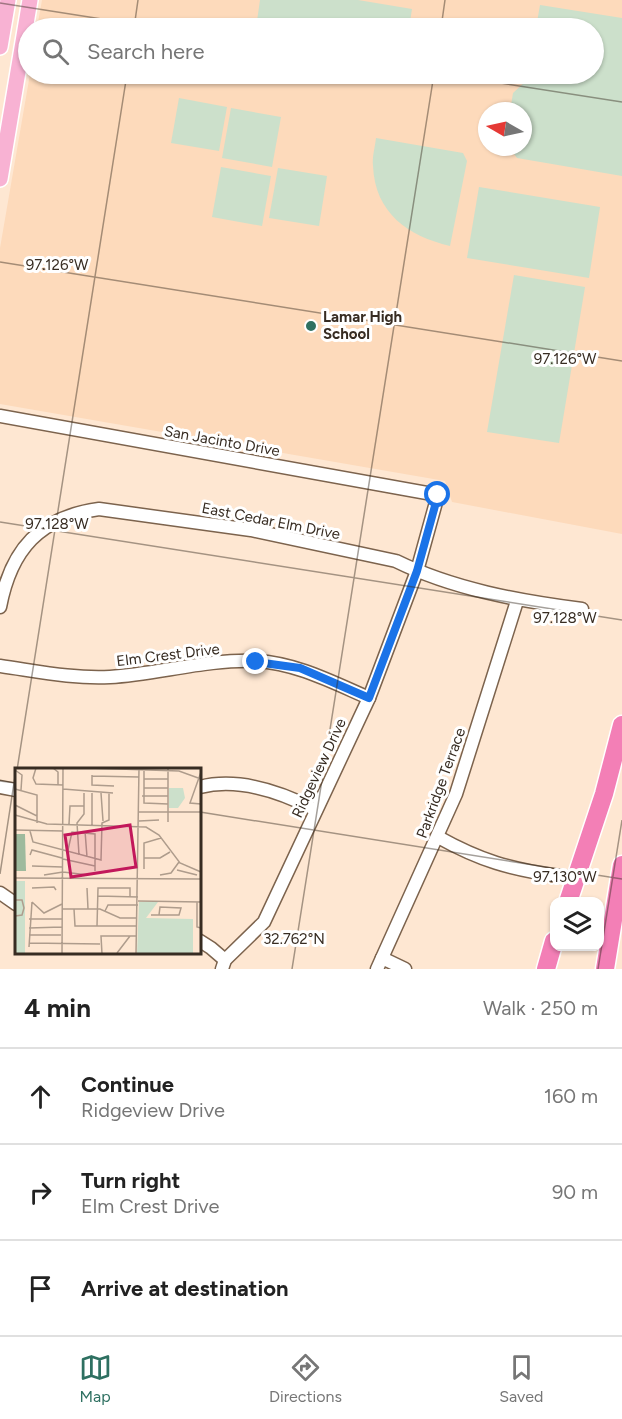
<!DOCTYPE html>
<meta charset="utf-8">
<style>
body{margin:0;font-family:Figtree,sans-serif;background:#f6f6f6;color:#222}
.controls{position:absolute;right:18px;bottom:18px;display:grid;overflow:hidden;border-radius:12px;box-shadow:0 2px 4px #0004}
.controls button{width:54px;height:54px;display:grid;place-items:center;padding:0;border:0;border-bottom:2px solid #e0e0e0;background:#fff;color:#222;font:30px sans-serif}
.compass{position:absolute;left:478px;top:102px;width:54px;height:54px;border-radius:50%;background:#fff;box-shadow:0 2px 4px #0004;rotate:279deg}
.stop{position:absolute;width:18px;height:18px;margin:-14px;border:4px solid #1a73e8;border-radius:50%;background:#fff}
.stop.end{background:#1a73e8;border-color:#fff;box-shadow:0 2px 6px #0008}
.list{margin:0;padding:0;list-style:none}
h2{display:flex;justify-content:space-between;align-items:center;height:78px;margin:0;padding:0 24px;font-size:26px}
h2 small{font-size:20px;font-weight:400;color:#767676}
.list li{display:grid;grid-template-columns:39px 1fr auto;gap:18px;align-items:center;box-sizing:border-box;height:96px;padding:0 24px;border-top:2px solid #e0e0e0}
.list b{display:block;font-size:22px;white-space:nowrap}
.list p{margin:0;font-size:20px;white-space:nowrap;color:#767676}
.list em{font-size:20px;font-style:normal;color:#767676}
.icon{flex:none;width:33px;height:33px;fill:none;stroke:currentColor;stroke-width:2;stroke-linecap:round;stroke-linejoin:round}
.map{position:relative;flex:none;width:622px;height:969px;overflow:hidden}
.search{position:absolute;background:#fff;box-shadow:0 2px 4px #0004;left:18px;right:18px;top:18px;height:66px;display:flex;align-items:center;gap:15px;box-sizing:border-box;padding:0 21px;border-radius:33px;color:#767676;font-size:22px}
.sheet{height:366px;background:#fff}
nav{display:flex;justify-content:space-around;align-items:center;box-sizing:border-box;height:84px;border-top:2px solid #e0e0e0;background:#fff;font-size:16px;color:#767676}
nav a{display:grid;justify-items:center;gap:3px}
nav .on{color:#2e7061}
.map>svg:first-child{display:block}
</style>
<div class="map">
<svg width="622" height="969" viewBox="0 0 622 969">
<rect width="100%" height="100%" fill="#fee7d2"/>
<path fill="#fddabb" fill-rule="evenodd" d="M 42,0 L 622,0 L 622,534 L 452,502 L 445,481 L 0,404 L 0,248 L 30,74 L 594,74 L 594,28 L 37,28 ZM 487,111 L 523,111 L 523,147 L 487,147 Z"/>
<g fill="#cce0cb">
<path d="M 260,0 L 358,0 L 412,9 L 409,28 L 256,28 Z"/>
<path d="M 540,5 L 622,18 L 622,176 L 517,158 L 509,147 L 523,147 L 523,111 L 510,111 L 513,93 L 527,80 L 528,74 L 594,74 L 594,28 L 536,28 Z"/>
<path d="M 179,98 L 227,107 L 219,151 L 171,143 Z"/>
<path d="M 231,108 L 281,117 L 272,167 L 222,158 Z"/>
<path d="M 376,138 L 463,153 L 467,161 L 450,246 C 408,236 375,213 373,166 C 372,157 375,147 376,138 Z"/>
<path d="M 221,167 L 271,176 L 262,226 L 212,217 Z"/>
<path d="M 278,168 L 327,176 L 319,226 L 269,218 Z"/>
<path d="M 479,187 L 600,207 L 589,278 L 467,258 Z"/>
<path d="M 514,275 L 585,287 L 559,443 L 487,432 Z"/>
</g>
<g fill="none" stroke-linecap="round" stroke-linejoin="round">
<g stroke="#7c634d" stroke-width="15">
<g id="minor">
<path d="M 0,416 L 438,495 L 417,571 L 369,698 L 264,922 L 225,960 L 222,969"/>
<path d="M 0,607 C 11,549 40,517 99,509 L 251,530 L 396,561 C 453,589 519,601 582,609"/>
<path d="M 0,666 C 36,671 73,679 110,677 C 158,674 207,659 256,661 C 296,663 332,682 369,698"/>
<path d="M 0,787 L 16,790"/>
<path d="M 200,787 C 239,777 281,792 316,810"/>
<path d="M 438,837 C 481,861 510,869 558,876"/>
<path d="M 0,893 L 16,904"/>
<path d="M 200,941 L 211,948 L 225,960"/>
<path d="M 382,958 L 405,969"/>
<path d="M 377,969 L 456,794 L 517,601"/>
</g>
</g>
<g stroke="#fff" stroke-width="18">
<g id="major">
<path d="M 0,47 L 8,0"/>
<path d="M 0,179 L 30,0"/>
</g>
</g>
<g stroke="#fff" stroke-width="21">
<g id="highway">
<path d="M 568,902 L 604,794 L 622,725"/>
<path d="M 546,969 L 554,941"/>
<path d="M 605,969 L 622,865"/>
</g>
</g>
<use href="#minor" stroke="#fff" stroke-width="12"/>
<use href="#major" stroke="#f8b2d3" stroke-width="15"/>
<use href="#highway" stroke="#f37fb6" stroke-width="18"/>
</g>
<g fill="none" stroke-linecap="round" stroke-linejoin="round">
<path stroke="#1a73e8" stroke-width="8" d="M 256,662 L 300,668 L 369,698 L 417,571 L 438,495"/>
</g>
<path fill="none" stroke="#372c22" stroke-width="1.5" stroke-opacity="0.45" d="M 0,3 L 159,28M 134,28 L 138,0M 441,28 L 445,0M 443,74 L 622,102M 0,262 L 622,361M 0,522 L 622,620M 17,770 L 127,74M 0,781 L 16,783M 200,812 L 622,879M 0,874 L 16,770M 292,969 L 434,74M 598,969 L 622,820"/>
<circle fill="#2e7061" stroke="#fff" stroke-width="2" cx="311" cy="326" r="6"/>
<g text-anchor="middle" stroke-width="6" stroke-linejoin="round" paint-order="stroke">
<g font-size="15" font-weight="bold" fill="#372c22" stroke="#fff" text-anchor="start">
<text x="323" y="322">Lamar High<tspan x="323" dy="17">School</tspan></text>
</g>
<g font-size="15" fill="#372c22" stroke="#fff">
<text transform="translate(222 441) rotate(10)" y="5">San Jacinto Drive</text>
<text transform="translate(271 521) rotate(11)" y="5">East Cedar Elm Drive</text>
<text transform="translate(168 655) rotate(-7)" y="5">Elm Crest Drive</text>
<text transform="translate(319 768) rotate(-65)" y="5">Ridgeview Drive</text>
<text transform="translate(441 783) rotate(-70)" y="5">Parkridge Terrace</text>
</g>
</g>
<g transform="translate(15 768)">
<rect width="186" height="186" fill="#fee7d2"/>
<path d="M 154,20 L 168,20 L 170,30 L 163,40 L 154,40 ZM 0,113 L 10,113 L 10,186 L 0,186 ZM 124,134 L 143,134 L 131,150 L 178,151 L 178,186 L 122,186 Z" fill="#cce0cb"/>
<path d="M 0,66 L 10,66 L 11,103 L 0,103 Z" fill="#9eba9d"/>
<path fill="none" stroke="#ae9c8c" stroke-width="1.5" d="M 21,0 L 18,10 L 21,16 L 48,17M 38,0 L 43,4 L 43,17M 73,0 L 164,3 L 186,11M 0,2 L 7,7 L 6,22M 129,3 L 129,35 L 153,36M 186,4 L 175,35 L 186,36M 77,7 L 77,17 L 99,18M 77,8 L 124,9M 129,11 L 153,11M 129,20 L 153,20M 0,21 L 22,27 L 22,48M 48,21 L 98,25M 77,25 L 77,57M 86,25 L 88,53M 127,28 L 153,28M 0,37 L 22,48 L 22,55M 124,44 L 186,44M 0,47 L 32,56 L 131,59 L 144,67 L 165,95 L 186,104M 124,53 L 144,52M 153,54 L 153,0M 54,56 L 55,38 L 69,38M 0,62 L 48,63M 15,63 L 18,74 L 86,92 L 87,55 L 94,52 L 94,25M 70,63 L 72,89M 53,82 L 57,64 L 80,66 L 80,103M 15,87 L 17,82 L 47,90M 64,87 L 62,55 L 69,46 L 69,25M 129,90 L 145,90 L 155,84M 48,91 L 80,98M 17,98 L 47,99M 129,101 L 129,75 L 146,70M 162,102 L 182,107M 29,107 L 48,104 L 73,107M 145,107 L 156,105 L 164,94M 0,110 L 186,111M 17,120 L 39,119 L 41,122M 72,120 L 73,141M 83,128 L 123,129M 0,132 L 7,132 L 9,140 L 7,147 L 0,148M 123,133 L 186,134M 17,134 L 29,145 L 47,136M 182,134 L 182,159 L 186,160M 48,141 L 85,141 L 105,150 L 122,150M 59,141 L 60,158 L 122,158M 90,143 L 93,137 L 123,137M 136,147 L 164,147 L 166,140 L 145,139 L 144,147M 14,151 L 47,151M 82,158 L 83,120 L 115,120 L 115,129M 14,160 L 47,159M 14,167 L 46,167M 14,175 L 85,176M 14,179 L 17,134M 102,185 L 115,168M 47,186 L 48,0M 87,186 L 86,168 L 122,168M 121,186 L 124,0"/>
<path fill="#c2185b" fill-opacity="0.15" stroke="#c2185b" stroke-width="3" d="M 115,57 L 121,99 L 56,109 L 50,67 Z"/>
<rect width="186" height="186" fill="none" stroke="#372c22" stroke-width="3"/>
</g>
<g font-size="15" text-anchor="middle" fill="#372c22" stroke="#fff" stroke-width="6" stroke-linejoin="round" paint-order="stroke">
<text x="57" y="270">97.126°W</text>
<text x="565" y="364">97.126°W</text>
<text x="57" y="529">97.128°W</text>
<text x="565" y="623">97.128°W</text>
<text x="565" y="882">97.130°W</text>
<text x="294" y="944">32.762°N</text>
</g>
</svg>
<div class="controls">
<button><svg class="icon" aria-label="layers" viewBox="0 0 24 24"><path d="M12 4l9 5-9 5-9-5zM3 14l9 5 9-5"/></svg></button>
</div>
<svg class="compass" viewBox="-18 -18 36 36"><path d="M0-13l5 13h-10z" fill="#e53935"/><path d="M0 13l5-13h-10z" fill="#767676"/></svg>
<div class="stop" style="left:438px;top:495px"></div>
<div class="stop end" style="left:256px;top:662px"></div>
<div class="search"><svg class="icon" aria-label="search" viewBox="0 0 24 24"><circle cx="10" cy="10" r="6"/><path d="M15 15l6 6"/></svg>Search here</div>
</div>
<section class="sheet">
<h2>4 min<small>Walk · 250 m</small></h2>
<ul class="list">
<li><svg class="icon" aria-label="ahead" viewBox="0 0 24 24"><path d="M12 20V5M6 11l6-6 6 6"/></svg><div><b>Continue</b><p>Ridgeview Drive</p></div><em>160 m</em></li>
<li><svg class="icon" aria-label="right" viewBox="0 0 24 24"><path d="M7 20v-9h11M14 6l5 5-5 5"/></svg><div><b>Turn right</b><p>Elm Crest Drive</p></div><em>90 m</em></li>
<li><svg class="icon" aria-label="arrive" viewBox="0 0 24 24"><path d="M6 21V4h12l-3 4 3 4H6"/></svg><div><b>Arrive at destination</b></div></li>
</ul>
</section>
<nav>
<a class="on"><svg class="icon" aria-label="map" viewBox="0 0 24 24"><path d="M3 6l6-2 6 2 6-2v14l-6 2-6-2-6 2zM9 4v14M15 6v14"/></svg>Map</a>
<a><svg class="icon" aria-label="directions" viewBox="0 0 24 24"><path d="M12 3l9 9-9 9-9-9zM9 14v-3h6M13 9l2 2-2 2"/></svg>Directions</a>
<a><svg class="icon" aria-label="saved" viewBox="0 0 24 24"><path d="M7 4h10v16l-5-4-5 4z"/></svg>Saved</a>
</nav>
